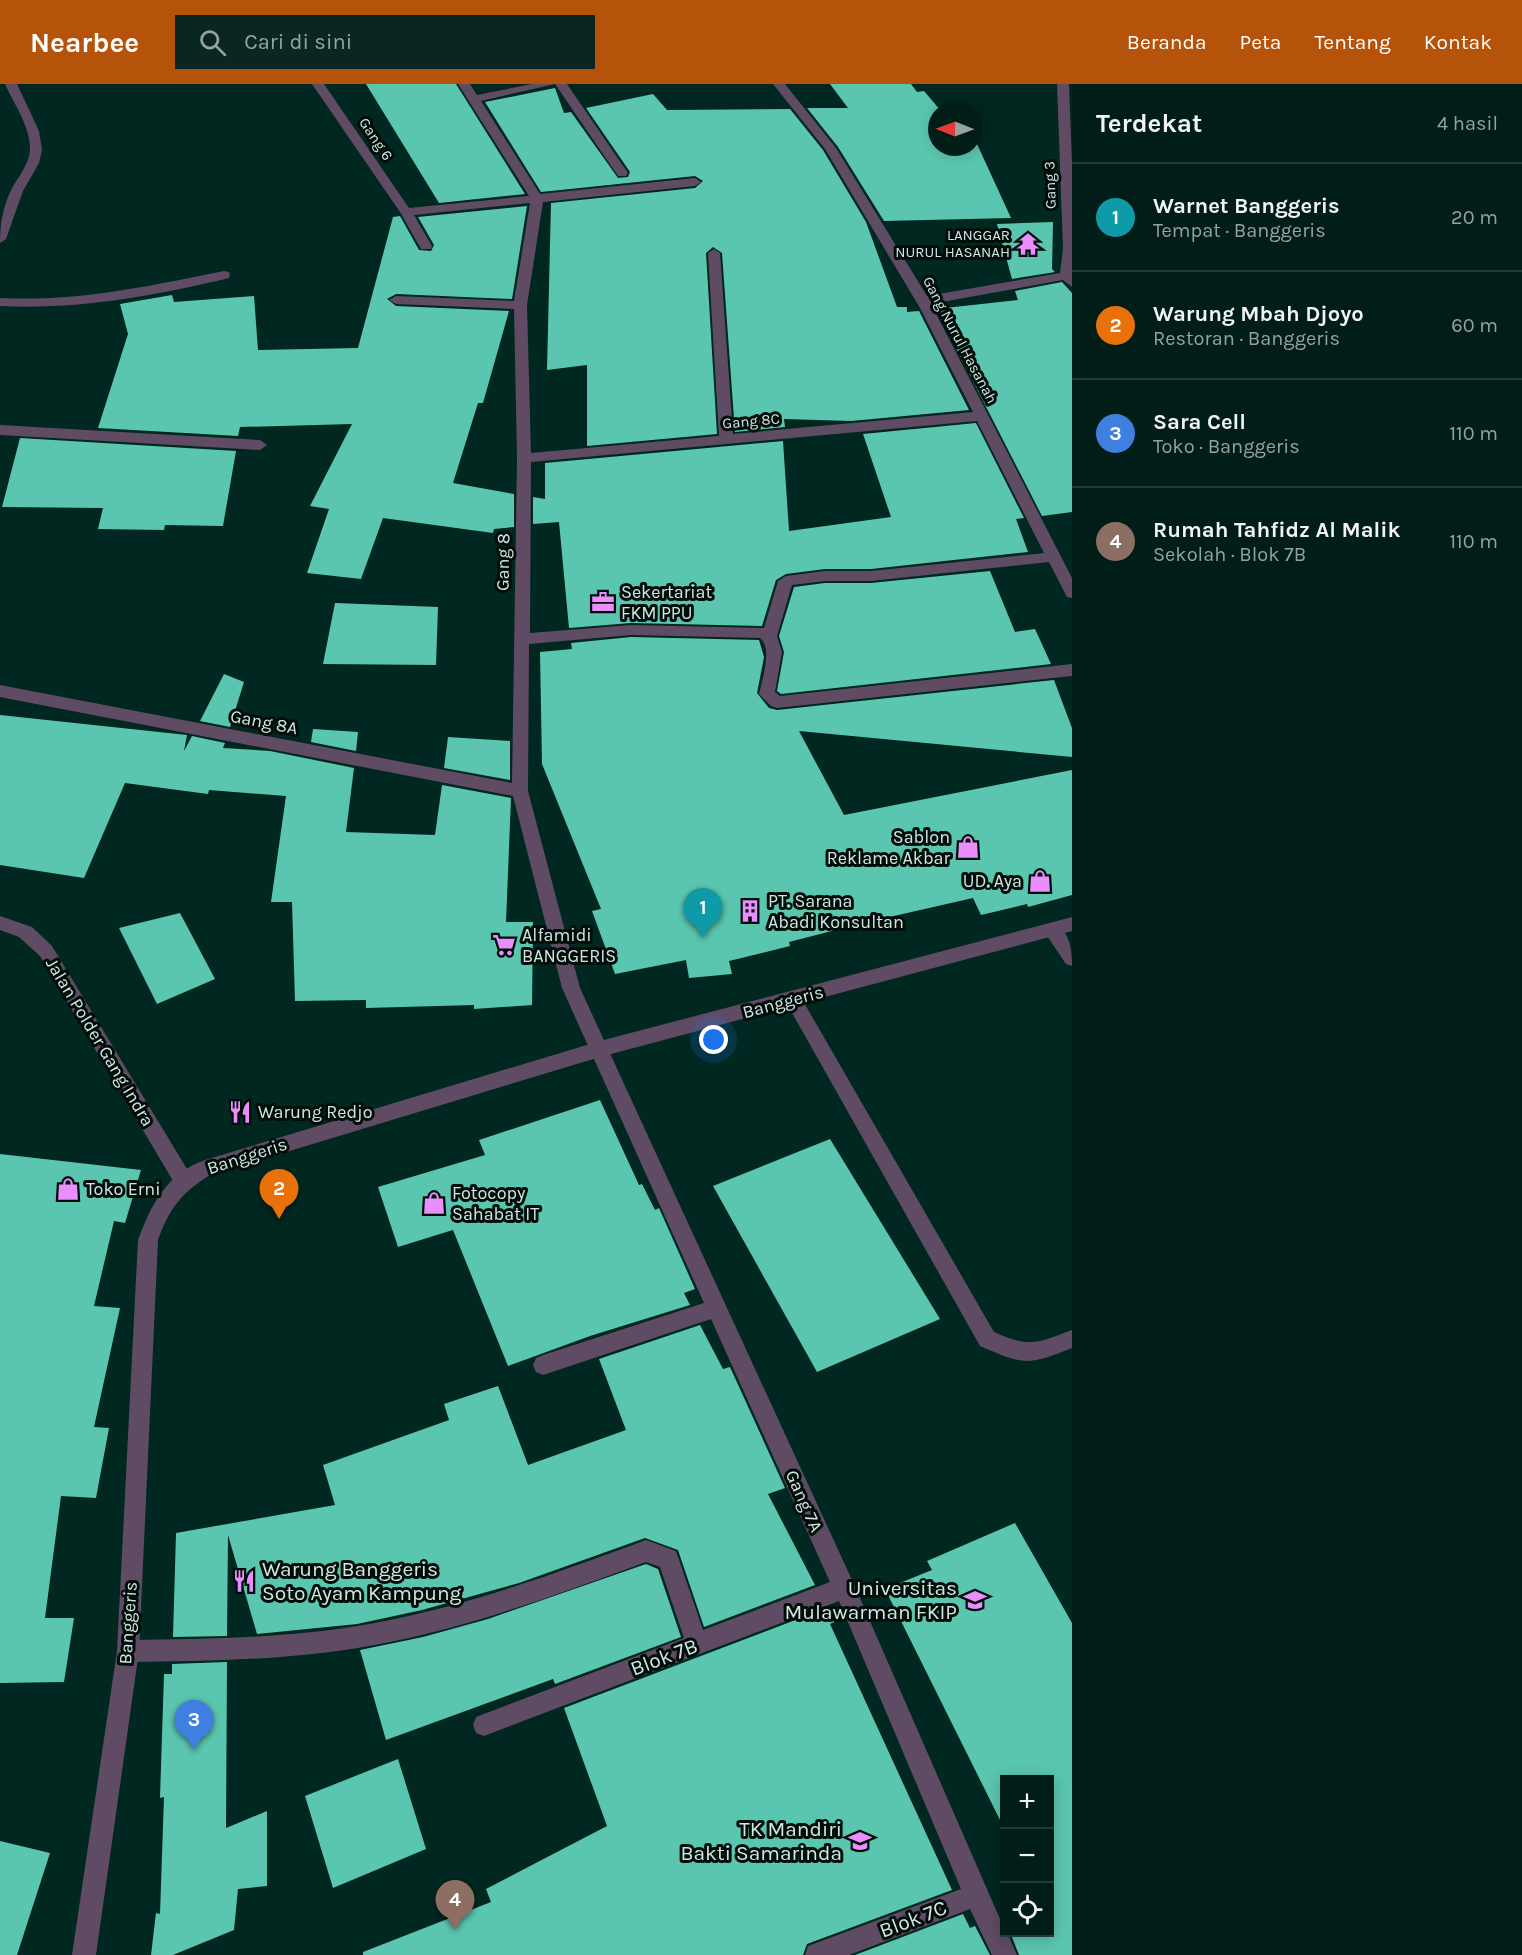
<!DOCTYPE html>
<html lang="id">
<meta charset="utf-8">
<style>
body{margin:0;font-family:Karla,sans-serif;background:#0a2621;color:#f1f3f6}
.controls{position:absolute;right:18px;bottom:18px;display:grid;overflow:hidden;border-radius:0px;box-shadow:0 3px 15px #0003}
.controls button{width:54px;height:54px;display:grid;place-items:center;padding:0;border:0;border-bottom:2px solid #223b37;background:#001d18;color:#f1f3f6;font:30px sans-serif}
.compass{position:absolute;left:928px;top:18px;width:54px;height:54px;border-radius:50%;background:#001d18;box-shadow:0 3px 15px #0003;rotate:271deg}
.you{position:absolute;left:714px;top:956px;width:21px;height:21px;margin:-15px;border:4px solid #fff;border-radius:50%;background:#1a73e8;box-shadow:0 0 0 9px #1a73e833}
.badge{display:grid;place-items:center;width:39px;height:39px;border-radius:50%;background:#b45309;color:#fff;font-size:20px;font-weight:700}
.pin{position:absolute;translate:-50% -50px;filter:drop-shadow(0 2px 3px #0008)}
.pin::after{content:'';position:absolute;top:32px;width:21px;height:18px;background:inherit;clip-path:polygon(0 0,100% 0,50% 100%)}
.list{margin:0;padding:0;list-style:none}
h2{display:flex;justify-content:space-between;align-items:center;height:78px;margin:0;padding:0 24px;font-size:26px}
h2 small{font-size:20px;font-weight:400;color:#95a2a2}
.list li{display:grid;grid-template-columns:39px 1fr auto;gap:18px;align-items:center;box-sizing:border-box;height:108px;padding:0 24px;border-top:2px solid #223b37}
.list b{display:block;font-size:22px;white-space:nowrap}
.list p{margin:0;font-size:20px;white-space:nowrap;color:#95a2a2}
.list em{font-size:20px;font-style:normal;color:#95a2a2}
.icon{flex:none;width:33px;height:33px;fill:none;stroke:currentColor;stroke-width:2;stroke-linecap:round;stroke-linejoin:round}
.map{position:relative;flex:none;width:1072px;height:1871px;overflow:hidden}
header{display:flex;align-items:center;gap:36px;box-sizing:border-box;height:84px;padding:0 30px;background:#b45309;color:#fff}
header strong{font-size:28px}
nav{display:flex;gap:33px;margin-inline-start:auto;font-size:21px}
.search{width:420px;height:54px;background:#0a2621;display:flex;align-items:center;gap:15px;box-sizing:border-box;padding:0 21px;border-radius:0px;color:#95a2a2;font-size:22px}
main{display:flex}
aside{flex:1;background:#001d18}
.map>svg:first-child{display:block}
</style>
<header>
<strong>Nearbee</strong>
<div class="search"><svg class="icon" aria-label="search" viewBox="0 0 24 24"><circle cx="10" cy="10" r="6"/><path d="M15 15l6 6"/></svg>Cari di sini</div>
<nav><a>Beranda</a><a>Peta</a><a>Tentang</a><a>Kontak</a></nav>
</header>
<main>
<div class="map">
<svg width="1072" height="1871" viewBox="0 0 1072 1871">
<rect width="100%" height="100%" fill="#002720"/>
<g fill="#5bc6af">
<path d="M 366,0 L 456,0 L 525,110 L 439,119 Z"/>
<path d="M 830,0 L 911,0 L 917,8 L 924,7 L 941,27 L 937,27 L 937,63 L 973,63 L 973,60 L 977,60 L 1011,134 L 884,137 L 838,63 L 807,24 L 848,24 Z"/>
<path d="M 555,4 L 564,29 L 571,28 L 618,94 L 628,93 L 630,88 L 586,24 L 653,10 L 667,26 L 790,25 L 823,66 L 866,138 L 897,223 L 907,223 L 907,228 L 919,227 L 969,326 L 851,337 L 784,335 L 785,343 L 735,348 L 722,169 L 713,163 L 706,169 L 717,350 L 587,362 L 587,281 L 547,286 L 551,119 L 695,104 L 703,97 L 695,92 L 541,108 L 485,18 Z"/>
<path d="M 527,122 L 512,215 L 396,210 L 387,215 L 396,222 L 509,227 L 483,319 L 478,319 L 453,399 L 514,410 L 514,443 L 494,445 L 493,449 L 383,434 L 361,495 L 307,489 L 329,425 L 310,422 L 352,340 L 240,343 L 238,352 L 98,344 L 128,250 L 120,220 L 172,211 L 174,218 L 254,212 L 258,266 L 358,264 L 393,133 L 400,132 L 419,166 L 431,167 L 434,161 L 418,133 Z"/>
<path d="M 1053,138 L 1052,185 L 1055,188 L 1012,195 L 997,140 Z"/>
<path d="M 1062,198 L 1072,209 L 1072,428 L 1042,432 L 936,225 L 1018,216 L 1015,207 Z"/>
<path d="M 976,339 L 1024,434 L 1016,435 L 1028,468 L 871,485 L 825,485 L 786,490 L 776,496 L 762,542 L 631,539 L 569,544 L 559,438 L 533,440 L 533,413 L 545,415 L 545,379 L 783,357 L 789,447 L 891,433 L 863,350 Z"/>
<path d="M 20,354 L 236,367 L 223,442 L 165,441 L 164,446 L 98,445 L 103,424 L 2,423 Z"/>
<path d="M 990,487 L 1015,548 L 1035,545 L 1051,580 L 781,610 L 777,607 L 784,568 L 779,552 L 794,503 L 825,499 L 871,499 Z"/>
<path d="M 335,519 L 438,523 L 436,581 L 323,580 Z"/>
<path d="M 631,553 L 759,556 L 764,573 L 757,609 L 769,624 L 777,626 L 1054,596 L 1072,644 L 1072,673 L 799,647 L 844,731 L 1072,686 L 1072,811 L 1028,823 L 1027,820 L 981,831 L 973,814 L 863,839 L 789,858 L 790,862 L 729,877 L 732,890 L 689,894 L 686,876 L 615,890 L 592,827 L 601,825 L 542,680 L 540,568 L 572,565 L 571,559 Z"/>
<path d="M 224,590 L 244,598 L 230,643 L 200,637 Z"/>
<path d="M 0,631 L 187,651 L 184,667 L 192,652 L 225,659 L 223,664 L 270,667 L 354,684 L 346,748 L 435,751 L 442,701 L 511,714 L 506,838 L 533,838 L 532,921 L 474,925 L 474,921 L 366,924 L 366,916 L 295,917 L 292,818 L 271,818 L 286,712 L 209,706 L 208,710 L 125,699 L 84,794 L 0,781 Z"/>
<path d="M 313,645 L 358,648 L 356,667 L 311,658 Z"/>
<path d="M 448,653 L 510,657 L 510,696 L 444,684 Z"/>
<path d="M 180,829 L 215,895 L 157,920 L 119,844 Z"/>
<path d="M 600,1016 L 639,1101 L 642,1100 L 655,1126 L 659,1124 L 695,1205 L 684,1209 L 690,1221 L 590,1252 L 508,1282 L 453,1146 L 398,1163 L 378,1103 L 485,1071 L 479,1056 Z"/>
<path d="M 830,1055 L 940,1235 L 817,1288 L 713,1102 Z"/>
<path d="M 0,1070 L 141,1086 L 125,1139 L 114,1137 L 94,1222 L 120,1224 L 94,1343 L 109,1344 L 96,1414 L 61,1412 L 45,1534 L 74,1534 L 64,1598 L 0,1599 Z"/>
<path d="M 700,1241 L 723,1285 L 730,1283 L 785,1404 L 768,1410 L 815,1501 L 704,1543 L 678,1466 L 645,1454 L 519,1499 L 422,1526 L 357,1540 L 257,1550 L 228,1451 L 227,1552 L 173,1553 L 176,1449 L 335,1421 L 323,1381 L 449,1336 L 444,1320 L 498,1302 L 528,1381 L 626,1346 L 599,1275 Z"/>
<path d="M 1015,1439 L 1072,1539 L 1072,1871 L 1019,1871 L 1010,1848 L 1050,1848 L 1050,1695 L 1005,1695 L 1005,1746 L 885,1505 L 932,1486 L 927,1477 Z"/>
<path d="M 646,1480 L 658,1485 L 681,1553 L 555,1600 L 553,1595 L 386,1656 L 360,1566 L 423,1553 L 488,1535 Z"/>
<path d="M 827,1524 L 834,1538 L 830,1540 L 952,1806 L 807,1860 L 803,1871 L 363,1871 L 363,1868 L 491,1818 L 486,1805 L 607,1742 L 564,1624 Z"/>
<path d="M 227,1578 L 226,1744 L 267,1727 L 267,1802 L 238,1805 L 234,1846 L 173,1871 L 151,1871 L 156,1829 L 160,1830 L 164,1713 L 160,1714 L 164,1590 L 172,1590 L 172,1580 Z"/>
<path d="M 398,1675 L 426,1765 L 333,1804 L 305,1712 Z"/>
<path d="M 0,1757 L 50,1769 L 17,1871 L 0,1871 Z"/>
<path d="M 963,1830 L 970,1844 L 975,1842 L 990,1871 L 855,1871 Z"/>
</g>
<g fill="none" stroke-linecap="round" stroke-linejoin="round">
<g fill="#5f4b63" fill-rule="evenodd">
<path d="M 1052,839 C 1070,845 1072,866 1072,882 L 1066,880 L 1043,846 L 1046,841 Z"/>
<path d="M 793,908 L 799,910 L 994,1248 C 1030,1264 1037,1259 1072,1246 L 1072,1264 C 1027,1282 1024,1281 980,1262 L 787,920 L 784,915 L 787,910 Z"/>
</g>
<g fill="#5f4b63" fill-rule="evenodd">
<path d="M 5,0 L 17,0 L 39,47 L 42,66 L 39,79 L 23,107 L 6,155 L 0,159 C 0,139 3,122 12,104 C 19,92 29,80 30,66 C 31,44 14,20 5,0 Z"/>
<path d="M 312,0 L 324,0 L 409,124 L 529,112 L 458,0 L 470,0 L 477,11 L 532,0 L 567,0 L 628,89 L 626,92 L 618,92 L 555,0 L 481,17 L 540,110 L 695,94 L 701,98 L 695,102 L 543,118 L 527,221 L 531,369 L 719,352 L 708,169 L 714,165 L 720,169 L 733,350 L 973,328 L 920,224 L 825,65 L 773,0 L 785,0 L 836,64 L 927,212 L 1060,189 L 1063,165 L 1057,0 L 1069,0 L 1072,80 L 1072,203 L 1063,196 L 931,220 L 1072,494 L 1072,514 L 1067,513 L 1049,478 L 871,497 L 825,497 L 792,501 L 777,552 L 782,568 L 775,608 L 780,612 L 1072,580 L 1072,592 L 777,624 L 771,622 L 759,610 C 762,595 773,565 760,554 L 631,551 L 529,560 L 528,707 L 580,904 L 852,1496 L 1004,1844 L 1004,1848 L 1007,1848 L 1017,1871 L 992,1871 L 970,1825 L 849,1871 L 805,1871 L 808,1862 L 961,1805 L 839,1517 L 484,1652 L 476,1649 L 473,1641 L 476,1633 L 684,1554 L 660,1483 L 646,1478 C 562,1509 478,1540 390,1558 C 304,1576 216,1577 128,1578 L 120,1575 L 117,1567 L 120,1559 L 128,1556 C 216,1555 303,1554 390,1536 C 478,1518 562,1487 646,1456 L 676,1467 L 703,1546 L 830,1498 L 711,1235 L 543,1291 L 536,1288 L 533,1281 L 536,1274 L 543,1271 L 704,1219 L 562,904 L 513,712 L 0,613 L 0,601 L 512,699 L 517,374 L 514,225 L 396,220 L 389,216 L 396,212 L 514,217 L 530,119 L 414,131 L 432,162 L 431,165 L 421,165 L 400,128 ZM 977,337 L 1044,469 L 871,487 L 825,487 L 786,492 L 778,497 L 764,544 L 631,541 L 530,549 L 531,378 Z"/>
<path d="M 224,187 L 229,188 L 230,191 L 229,194 C 154,212 77,226 0,222 L 0,214 C 77,218 149,202 224,187 Z"/>
<path d="M 0,341 L 260,356 L 267,361 L 260,366 L 0,351 Z"/>
<path d="M 0,832 L 32,843 L 52,862 L 190,1090 L 193,1096 L 190,1102 L 183,1104 L 176,1102 L 40,872 L 19,853 L 0,846 Z"/>
</g>
<path fill="#5f4b63" fill-rule="evenodd" d="M 1072,833 L 1072,847 L 600,973 L 210,1091 C 182,1108 169,1125 158,1156 L 139,1567 L 96,1871 L 72,1871 L 117,1567 L 138,1156 C 151,1121 167,1089 205,1076 L 600,957 Z"/>
</g>
<defs>
<g id="temple-bare" transform="scale(1.8)"><path d="M0-6L5-2H3V0L6.5 2.5H4V6H1.5V3h-3V6H-4V2.5H-6.5L-3 0V-2H-5Z" fill="#ea8dfd" stroke="#010d09" stroke-width="2.5" paint-order="stroke"/></g>
<g id="office-bare" transform="scale(1.8)"><path d="M-6-3h4V-5.5h4V-3h4V5H-6ZM-1-4.5V-3h2v-1.5ZM-6 0V1H6V0Z" fill="#ea8dfd" stroke="#010d09" stroke-width="2.5" paint-order="stroke"/></g>
<g id="shop-bare" transform="scale(1.8)"><path d="M-5-2.5h2.3a2.7 3.5 0 0 1 5.4 0H5L5.5 6h-11ZM-1.5-2.5h3a1.5 2.3 0 0 0-3 0Z" fill="#ea8dfd" stroke="#010d09" stroke-width="2.5" paint-order="stroke"/></g>
<g id="building-bare" transform="scale(1.8)"><path d="M-4-6H4V6H1V3H-1V6H-4ZM-2.5-4.3h1.7v1.8h-1.7ZM.8-4.3h1.7v1.8H.8ZM-2.5-1h1.7V.8h-1.7ZM.8-1h1.7V.8H.8Z" fill="#ea8dfd" stroke="#010d09" stroke-width="2.5" paint-order="stroke"/></g>
<g id="supermarket-bare" transform="scale(1.8)"><path d="M-6-5.5h2.5l.6 2H6L4.5 2H-2.5L-4.4-4H-6ZM-1.5 3.2a1.3 1.3 0 1 0 .1 0ZM3 3.2a1.3 1.3 0 1 0 .1 0Z" fill="#ea8dfd" stroke="#010d09" stroke-width="2.5" paint-order="stroke"/></g>
<g id="restaurant-bare" transform="scale(1.8)"><path d="M-5-6h1v4h1v-4h1v4h1v-4h1v5L-1.5 .5V6h-2V.5L-5-1ZM5-6V6H3V1.5H1.5Q1.5-4 5-6Z" fill="#ea8dfd" stroke="#010d09" stroke-width="2.5" paint-order="stroke"/></g>
<g id="university-bare" transform="scale(1.8)"><path d="M0-5L7-2L0 1L-7-2ZM-4 1L0 2.5L4 1V4Q0 6-4 4Z" fill="#ea8dfd" stroke="#010d09" stroke-width="2.5" paint-order="stroke"/></g>
<g id="school-bare" transform="scale(1.8)"><path d="M0-5L7-2L0 1L-7-2ZM-4 1L0 2.5L4 1V4Q0 6-4 4Z" fill="#ea8dfd" stroke="#010d09" stroke-width="2.5" paint-order="stroke"/></g>
</defs>
<g fill-rule="evenodd">
<use href="#temple-bare" x="1028" y="160"/>
<use href="#office-bare" x="603" y="518"/>
<use href="#shop-bare" x="968" y="763"/>
<use href="#shop-bare" x="1040" y="797"/>
<use href="#building-bare" x="750" y="827"/>
<use href="#supermarket-bare" x="504" y="861"/>
<use href="#restaurant-bare" x="240" y="1028"/>
<use href="#shop-bare" x="68" y="1105"/>
<use href="#shop-bare" x="434" y="1119"/>
<use href="#restaurant-bare" x="244" y="1497"/>
<use href="#university-bare" x="975" y="1516"/>
<use href="#school-bare" x="860" y="1757"/>
</g>
<g text-anchor="middle" stroke-width="6" stroke-linejoin="round" paint-order="stroke">
<g font-size="15" fill="#d2e6e1" stroke="#010d09">
<text transform="translate(376 55) rotate(56)" y="5">Gang 6</text>
<text transform="translate(1050 101) rotate(-92)" y="5">Gang 3</text>
<text transform="translate(960 256) rotate(62)" y="5">Gang Nurul Hasanah</text>
<text transform="translate(751 337) rotate(-5)" y="5">Gang 8C</text>
</g>
<g font-size="15" fill="#d2e6e1" stroke="#010d09" text-anchor="end">
<text x="1010" y="156">LANGGAR<tspan x="1010" dy="17">NURUL HASANAH</tspan></text>
</g>
<g font-size="18" fill="#d2e6e1" stroke="#010d09">
<text transform="translate(503 478) rotate(-89)" y="6">Gang 8</text>
<text transform="translate(264 638) rotate(11)" y="6">Gang 8A</text>
<text transform="translate(783 918) rotate(-15)" y="6">Banggeris</text>
<text transform="translate(100 958) rotate(59)" y="6">Jalan Polder Gang Indra</text>
<text transform="translate(247 1072) rotate(-18)" y="6">Banggeris</text>
<text transform="translate(804 1417) rotate(66)" y="6">Gang 7A</text>
<text transform="translate(128 1539) rotate(-86)" y="6">Banggeris</text>
</g>
<g font-size="18" fill="#d2e6e1" stroke="#010d09" text-anchor="start">
<text x="621" y="514">Sekertariat<tspan x="621" dy="21">FKM PPU</tspan></text>
<text x="950" y="759" text-anchor="end">Sablon<tspan x="950" dy="21">Reklame Akbar</tspan></text>
<text x="1022" y="803" text-anchor="end">UD. Aya</text>
<text x="768" y="823">PT. Sarana<tspan x="768" dy="21">Abadi Konsultan</tspan></text>
<text x="522" y="857">Alfamidi<tspan x="522" dy="21">BANGGERIS</tspan></text>
<text x="258" y="1034">Warung Redjo</text>
<text x="86" y="1111">Toko Erni</text>
<text x="452" y="1115">Fotocopy<tspan x="452" dy="21">Sahabat IT</tspan></text>
</g>
<g font-size="21" fill="#d2e6e1" stroke="#010d09" text-anchor="end">
<text x="262" y="1492" text-anchor="start">Warung Banggeris<tspan x="262" dy="24">Soto Ayam Kampung</tspan></text>
<text x="957" y="1511">Universitas<tspan x="957" dy="24">Mulawarman FKIP</tspan></text>
<text x="842" y="1752">TK Mandiri<tspan x="842" dy="24">Bakti Samarinda</tspan></text>
</g>
<g font-size="21" fill="#d2e6e1" stroke="#010d09">
<text transform="translate(664 1573) rotate(-21)" y="7">Blok 7B</text>
<text transform="translate(913 1835) rotate(-21)" y="7">Blok 7C</text>
</g>
</g>
</svg>
<div class="controls">
<button>+</button>
<button>−</button>
<button><svg class="icon" aria-label="locate" viewBox="0 0 24 24"><circle cx="12" cy="12" r="6"/><path d="M12 2v4M12 18v4M2 12h4M18 12h4"/></svg></button>
</div>
<svg class="compass" viewBox="-18 -18 36 36"><path d="M0-13l5 13h-10z" fill="#e53935"/><path d="M0 13l5-13h-10z" fill="#95a2a2"/></svg>
<div class="you"></div>
<div class="pin badge" style="left:703px;top:854px;background:#0f9aa8">1</div>
<div class="pin badge" style="left:279px;top:1135px;background:#e8710a">2</div>
<div class="pin badge" style="left:194px;top:1666px;background:#3f7fe0">3</div>
<div class="pin badge" style="left:455px;top:1846px;background:#8d6e63">4</div>
</div>
<aside>
<h2>Terdekat<small>4 hasil</small></h2>
<ul class="list">
<li><span class="badge" style="background:#0f9aa8">1</span><div><b>Warnet Banggeris</b><p>Tempat · Banggeris</p></div><em>20 m</em></li>
<li><span class="badge" style="background:#e8710a">2</span><div><b>Warung Mbah Djoyo</b><p>Restoran · Banggeris</p></div><em>60 m</em></li>
<li><span class="badge" style="background:#3f7fe0">3</span><div><b>Sara Cell</b><p>Toko · Banggeris</p></div><em>110 m</em></li>
<li><span class="badge" style="background:#8d6e63">4</span><div><b>Rumah Tahfidz Al Malik</b><p>Sekolah · Blok 7B</p></div><em>110 m</em></li>
</ul>
</aside>
</main>
